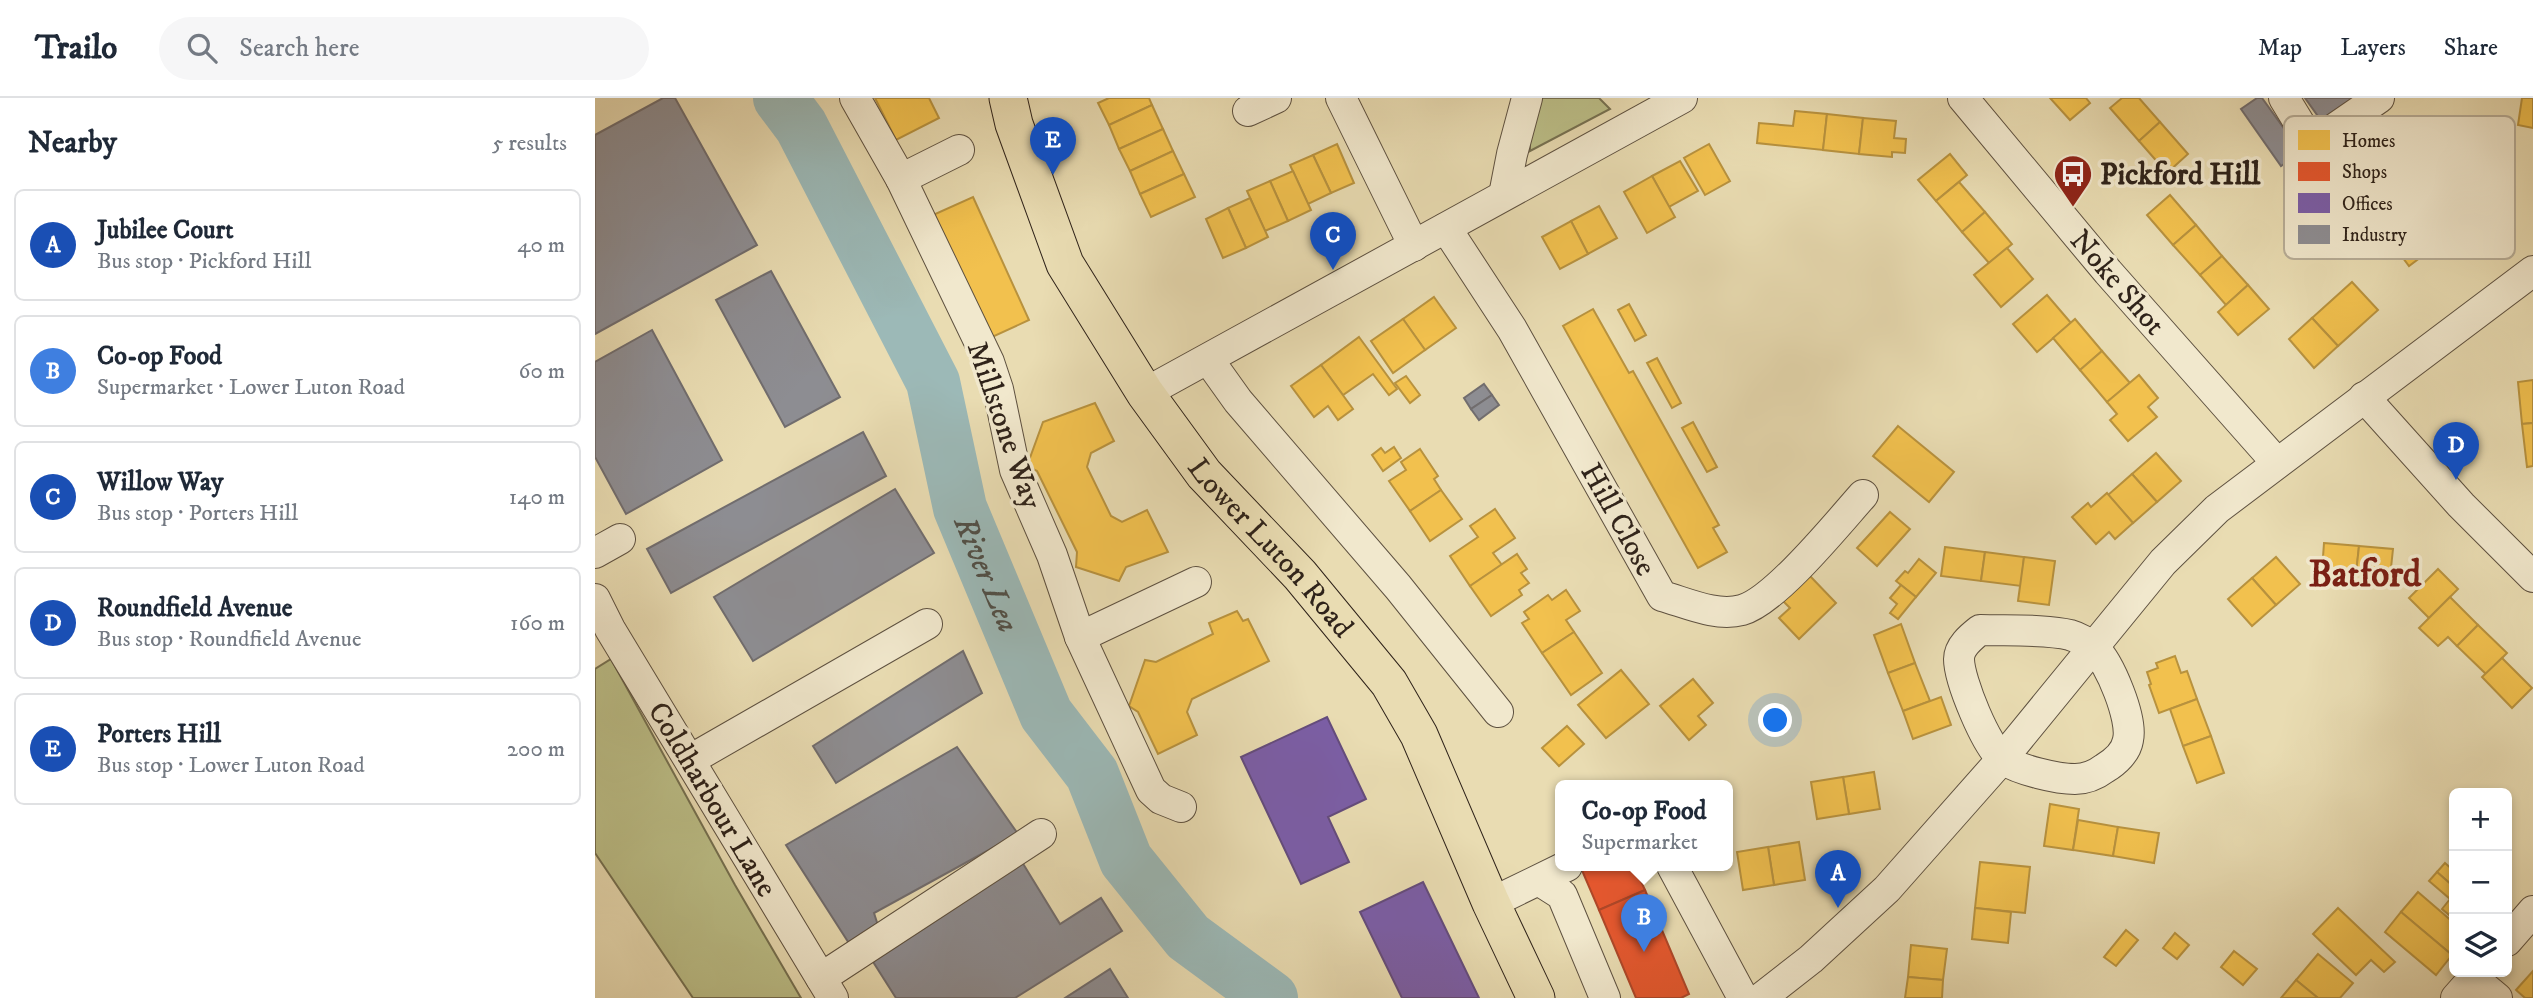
<!DOCTYPE html>
<meta charset="utf-8">
<style>
body{margin:0;font-family:"IM FELL DW Pica",serif;background:#f6f6f7;color:#1f2937}
.controls{position:absolute;right:21px;bottom:21px;display:grid;overflow:hidden;border-radius:10px;box-shadow:0 4px 10px #0003}
.controls button{width:63px;height:63px;display:grid;place-items:center;padding:0;border:0;border-bottom:2px solid #e0e1e3;background:#fff;color:#1f2937;font:35px sans-serif}
.you{position:absolute;left:1181px;top:623px;width:24px;height:24px;margin:-18px;border:5px solid #fff;border-radius:50%;background:#1a73e8;box-shadow:0 0 0 10px #1a73e833}
.badge{display:grid;place-items:center;width:46px;height:46px;border-radius:50%;background:#d93025;color:#fff;font-size:23px;font-weight:700}
.pin{position:absolute;translate:-50% -58px;filter:drop-shadow(0 2px 4px #0008)}
.pin::after{content:'';position:absolute;top:37px;width:24px;height:21px;background:inherit;clip-path:polygon(0 0,100% 0,50% 100%)}
.popup{position:absolute;left:960px;top:682px;width:178px;height:91px;box-sizing:border-box;display:grid;place-content:center;border-radius:10px;background:#fff;filter:drop-shadow(0 2px 5px #0005);font-size:23px;white-space:nowrap;color:#747a83}
.popup b{font-size:26px;color:#1f2937}
.popup::after{content:'';position:absolute;left:50%;top:100%;margin-left:-14px;border:14px solid transparent;border-top-color:#fff}
.list{margin:0;padding:0;list-style:none}
h2{display:flex;justify-content:space-between;align-items:center;height:91px;margin:0;padding:0 28px;font-size:30px}
h2 small{font-size:23px;font-weight:400;color:#747a83}
.list li{display:grid;grid-template-columns:46px 1fr auto;gap:21px;align-items:center;box-sizing:border-box;height:112px;margin:0 14px 14px;padding:0 14px;border:2px solid #e0e1e3;border-radius:10px}
.list b{display:block;font-size:26px;white-space:nowrap}
.list p{margin:0;font-size:23px;white-space:nowrap;color:#747a83}
.list em{font-size:23px;font-style:normal;color:#747a83}
.icon{flex:none;width:38px;height:38px;fill:none;stroke:currentColor;stroke-width:2;stroke-linecap:round;stroke-linejoin:round}
.map{position:relative;flex:none;width:1938px;height:900px;overflow:hidden}
header{display:flex;align-items:center;gap:42px;box-sizing:border-box;height:98px;padding:0 35px;background:#fff;border-bottom:2px solid #e0e1e3}
header strong{font-size:33px}
nav{display:flex;gap:38px;margin-inline-start:auto;font-size:24px}
.search{width:490px;height:63px;background:#f6f6f7;display:flex;align-items:center;gap:18px;box-sizing:border-box;padding:0 24px;border-radius:38px;color:#747a83;font-size:26px}
main{display:flex}
aside{flex:1;background:#fff}
.map>svg:first-child{display:block}
</style>
<header>
<strong>Trailo</strong>
<div class="search"><svg class="icon" aria-label="search" viewBox="0 0 24 24"><circle cx="10" cy="10" r="6"/><path d="M15 15l6 6"/></svg>Search here</div>
<nav><a>Map</a><a>Layers</a><a>Share</a></nav>
</header>
<main>
<aside>
<h2>Nearby<small>5 results</small></h2>
<ul class="list">
<li><span class="badge" style="background:#1a4fb4">A</span><div><b>Jubilee Court</b><p>Bus stop · Pickford Hill</p></div><em>40 m</em></li>
<li><span class="badge" style="background:#3f7fe0">B</span><div><b>Co-op Food</b><p>Supermarket · Lower Luton Road</p></div><em>60 m</em></li>
<li><span class="badge" style="background:#1a4fb4">C</span><div><b>Willow Way</b><p>Bus stop · Porters Hill</p></div><em>140 m</em></li>
<li><span class="badge" style="background:#1a4fb4">D</span><div><b>Roundfield Avenue</b><p>Bus stop · Roundfield Avenue</p></div><em>160 m</em></li>
<li><span class="badge" style="background:#1a4fb4">E</span><div><b>Porters Hill</b><p>Bus stop · Lower Luton Road</p></div><em>200 m</em></li>
</ul>
</aside>
<div class="map">
<svg width="1938" height="900" viewBox="0 0 1938 900">
<rect width="100%" height="100%" fill="#e9dcb2"/>
<filter id="stains"><feTurbulence type="fractalNoise" baseFrequency=".00286" numOctaves="4"/><feColorMatrix values="0 0 0 0 .2 0 0 0 0 .09 0 0 0 0 .02 0 0 0 .5 -.17"/></filter>
<radialGradient id="worn" r=".72"><stop offset=".6" stop-color="#630" stop-opacity="0"/><stop offset="1" stop-color="#630" stop-opacity=".3"/></radialGradient>
<g fill="#bcbf88" stroke="#767151" stroke-width="2">
<path d="M 947,0 L 1004,0 L 1015,11 L 935,53 L 935,42 Z"/>
<path d="M 16,561 L 140,787 L 206,900 L 98,900 L 0,755 L 0,571 Z"/>
</g>
<g fill="#f2c14e" stroke="#b8923e" stroke-width="2">
<path d="M 280,0 L 334,0 L 344,20 L 301,42 Z"/>
<path d="M 514,0 L 554,0 L 557,7 L 514,27 L 503,5 Z"/>
<path d="M 1455,0 L 1491,0 L 1495,5 L 1475,22 Z"/>
<path d="M 1527,0 L 1544,0 L 1565,24 L 1544,43 L 1515,10 Z"/>
<path d="M 1927,0 L 1938,0 L 1938,30 L 1923,27 Z"/>
<path d="M 557,7 L 568,31 L 524,51 L 514,27 Z"/>
<path d="M 1200,13 L 1232,16 L 1228,52 L 1162,45 L 1164,25 L 1198,28 Z"/>
<path d="M 1232,16 L 1268,20 L 1264,56 L 1228,52 Z"/>
<path d="M 1268,20 L 1301,23 L 1299,40 L 1311,41 L 1310,55 L 1297,54 L 1297,59 L 1264,56 Z"/>
<path d="M 1565,24 L 1593,56 L 1572,75 L 1544,43 Z"/>
<path d="M 568,31 L 578,53 L 535,73 L 524,51 Z"/>
<path d="M 742,46 L 759,85 L 736,95 L 718,57 Z"/>
<path d="M 1114,46 L 1135,83 L 1110,97 L 1089,60 Z"/>
<path d="M 578,53 L 589,76 L 545,96 L 535,73 Z"/>
<path d="M 1355,56 L 1372,77 L 1341,103 L 1323,82 Z"/>
<path d="M 718,57 L 736,95 L 713,106 L 695,67 Z"/>
<path d="M 1085,63 L 1103,93 L 1074,109 L 1057,78 Z"/>
<path d="M 698,73 L 716,112 L 693,123 L 675,83 Z"/>
<path d="M 589,76 L 600,99 L 556,119 L 545,96 Z"/>
<path d="M 1057,78 L 1080,119 L 1052,135 L 1029,94 Z"/>
<path d="M 1875,78 L 1897,106 L 1869,126 L 1848,98 Z"/>
<path d="M 675,83 L 693,123 L 670,133 L 652,93 Z"/>
<path d="M 1364,84 L 1390,114 L 1367,134 L 1341,103 Z"/>
<path d="M 1575,97 L 1601,127 L 1578,147 L 1552,117 Z"/>
<path d="M 1848,98 L 1869,126 L 1842,147 L 1820,119 Z"/>
<path d="M 378,99 L 434,222 L 395,240 L 338,117 Z"/>
<path d="M 655,100 L 673,139 L 651,150 L 633,110 Z"/>
<path d="M 1004,108 L 1022,140 L 993,156 L 976,123 Z"/>
<path d="M 633,110 L 651,150 L 628,160 L 611,121 Z"/>
<path d="M 1390,114 L 1417,146 L 1394,165 L 1367,134 Z"/>
<path d="M 1820,119 L 1842,147 L 1814,168 L 1793,140 Z"/>
<path d="M 976,123 L 993,156 L 965,171 L 947,139 Z"/>
<path d="M 1601,127 L 1627,158 L 1605,177 L 1578,147 Z"/>
<path d="M 1412,150 L 1438,181 L 1406,209 L 1379,177 Z"/>
<path d="M 1627,158 L 1653,187 L 1631,207 L 1605,177 Z"/>
<path d="M 1757,184 L 1783,212 L 1743,248 L 1717,220 Z"/>
<path d="M 1653,187 L 1674,211 L 1643,237 L 1623,214 Z"/>
<path d="M 1452,197 L 1476,225 L 1442,254 L 1418,226 Z"/>
<path d="M 839,199 L 861,230 L 830,252 L 808,221 Z"/>
<path d="M 1034,206 L 1051,237 L 1040,243 L 1023,212 Z"/>
<path d="M 998,211 L 1034,275 L 1038,273 L 1124,427 L 1118,430 L 1132,454 L 1103,470 L 968,228 Z"/>
<path d="M 1717,220 L 1743,248 L 1719,270 L 1694,241 Z"/>
<path d="M 808,221 L 830,252 L 798,275 L 776,243 Z"/>
<path d="M 1480,221 L 1507,253 L 1485,272 L 1458,240 Z"/>
<path d="M 764,239 L 802,291 L 794,297 L 778,276 L 748,297 L 726,267 Z"/>
<path d="M 1507,253 L 1535,285 L 1512,304 L 1485,272 Z"/>
<path d="M 1062,260 L 1086,305 L 1077,310 L 1052,265 Z"/>
<path d="M 726,267 L 758,311 L 743,322 L 733,308 L 719,319 L 696,288 Z"/>
<path d="M 1544,277 L 1563,300 L 1553,309 L 1562,319 L 1533,343 L 1515,322 L 1522,316 L 1512,304 Z"/>
<path d="M 811,278 L 825,297 L 815,305 L 800,285 Z"/>
<path d="M 1938,282 L 1938,325 L 1927,326 L 1923,284 Z"/>
<path d="M 500,305 L 519,343 L 496,355 L 492,369 L 516,418 L 527,424 L 552,412 L 573,454 L 531,469 L 524,483 L 481,469 L 482,454 L 442,373 L 432,368 L 448,324 Z"/>
<path d="M 1098,324 L 1122,369 L 1112,374 L 1087,330 Z"/>
<path d="M 1938,325 L 1938,368 L 1932,369 L 1927,326 Z"/>
<path d="M 1303,328 L 1359,374 L 1334,404 L 1278,358 Z"/>
<path d="M 799,349 L 806,360 L 788,373 L 777,357 L 786,350 L 790,355 Z"/>
<path d="M 825,351 L 843,378 L 839,381 L 846,392 L 815,413 L 794,383 L 811,372 L 806,364 Z"/>
<path d="M 1561,355 L 1586,383 L 1562,404 L 1537,376 Z"/>
<path d="M 1537,376 L 1562,404 L 1538,425 L 1513,397 Z"/>
<path d="M 846,392 L 867,421 L 835,443 L 815,413 Z"/>
<path d="M 1512,395 L 1538,425 L 1520,441 L 1514,434 L 1501,446 L 1477,419 L 1493,405 L 1496,409 Z"/>
<path d="M 900,411 L 920,440 L 898,455 L 907,467 L 875,488 L 855,458 L 883,439 L 875,428 Z"/>
<path d="M 1295,414 L 1315,431 L 1282,468 L 1262,450 Z"/>
<path d="M 1729,445 L 1764,448 L 1761,476 L 1727,473 Z"/>
<path d="M 1764,448 L 1798,451 L 1795,479 L 1761,476 Z"/>
<path d="M 1350,449 L 1390,454 L 1386,483 L 1346,478 Z"/>
<path d="M 1390,454 L 1429,459 L 1426,488 L 1386,483 Z"/>
<path d="M 922,456 L 932,471 L 926,475 L 934,485 L 924,492 L 927,497 L 896,518 L 875,488 Z"/>
<path d="M 1429,459 L 1460,463 L 1454,507 L 1423,503 Z"/>
<path d="M 1681,459 L 1705,486 L 1681,507 L 1657,480 Z"/>
<path d="M 1324,461 L 1341,475 L 1321,499 L 1301,483 L 1310,473 L 1313,475 Z"/>
<path d="M 1843,471 L 1863,491 L 1834,520 L 1814,500 Z"/>
<path d="M 1215,478 L 1241,505 L 1204,541 L 1184,520 L 1195,510 L 1188,503 Z"/>
<path d="M 1657,480 L 1681,507 L 1657,528 L 1633,501 Z"/>
<path d="M 1306,487 L 1321,499 L 1303,521 L 1295,515 L 1302,506 L 1295,500 Z"/>
<path d="M 971,492 L 985,513 L 971,522 L 979,534 L 947,555 L 927,525 L 934,521 L 929,514 L 953,497 L 957,502 Z"/>
<path d="M 1855,499 L 1883,527 L 1862,548 L 1853,539 L 1843,548 L 1824,530 Z"/>
<path d="M 642,513 L 648,523 L 653,521 L 674,563 L 597,601 L 592,614 L 602,637 L 563,656 L 543,614 L 534,608 L 550,562 L 561,564 L 618,536 L 614,525 Z"/>
<path d="M 1306,526 L 1320,565 L 1293,575 L 1279,537 Z"/>
<path d="M 1883,527 L 1912,555 L 1891,576 L 1862,548 Z"/>
<path d="M 979,534 L 1007,575 L 976,597 L 947,555 Z"/>
<path d="M 1580,558 L 1586,575 L 1592,573 L 1602,601 L 1564,615 L 1554,587 L 1556,586 L 1552,574 L 1563,570 L 1561,565 Z"/>
<path d="M 1907,560 L 1937,590 L 1917,610 L 1887,579 Z"/>
<path d="M 1320,565 L 1335,603 L 1308,613 L 1293,575 Z"/>
<path d="M 1026,572 L 1054,606 L 1011,640 L 983,607 Z"/>
<path d="M 1098,581 L 1118,605 L 1103,618 L 1111,627 L 1094,642 L 1065,608 Z"/>
<path d="M 1346,599 L 1356,627 L 1318,641 L 1308,613 Z"/>
<path d="M 1602,601 L 1616,638 L 1588,648 L 1575,611 Z"/>
<path d="M 972,628 L 989,646 L 964,668 L 947,650 Z"/>
<path d="M 1616,638 L 1629,675 L 1602,685 L 1588,648 Z"/>
<path d="M 1279,674 L 1285,711 L 1254,716 L 1248,679 Z"/>
<path d="M 1248,679 L 1254,716 L 1222,721 L 1216,684 Z"/>
<path d="M 1455,706 L 1484,711 L 1478,752 L 1449,748 Z"/>
<path d="M 1483,722 L 1523,729 L 1518,758 L 1478,752 Z"/>
<path d="M 1523,729 L 1564,735 L 1559,765 L 1518,758 Z"/>
<path d="M 1204,744 L 1210,782 L 1179,787 L 1173,749 Z"/>
<path d="M 1173,749 L 1179,787 L 1148,792 L 1142,754 Z"/>
<path d="M 1385,764 L 1435,769 L 1430,815 L 1380,810 Z"/>
<path d="M 1850,765 L 1859,773 L 1859,789 L 1842,774 Z"/>
<path d="M 1842,774 L 1859,789 L 1859,821 L 1847,811 L 1855,801 L 1834,783 Z"/>
<path d="M 1823,794 L 1859,825 L 1859,855 L 1857,857 L 1806,814 Z"/>
<path d="M 1380,810 L 1416,814 L 1413,845 L 1377,841 Z"/>
<path d="M 1743,810 L 1800,864 L 1789,874 L 1776,862 L 1761,877 L 1718,836 Z"/>
<path d="M 1806,814 L 1857,857 L 1841,877 L 1790,834 Z"/>
<path d="M 1531,832 L 1543,842 L 1521,868 L 1509,859 Z"/>
<path d="M 1580,835 L 1594,847 L 1582,861 L 1568,850 Z"/>
<path d="M 1316,847 L 1352,851 L 1348,882 L 1313,879 Z"/>
<path d="M 1639,853 L 1662,871 L 1648,887 L 1626,869 Z"/>
<path d="M 1723,856 L 1758,885 L 1745,900 L 1723,900 L 1701,882 Z"/>
<path d="M 1938,873 L 1938,900 L 1930,900 L 1921,892 Z"/>
<path d="M 1313,879 L 1348,882 L 1347,900 L 1310,900 Z"/>
<path d="M 1701,882 L 1723,900 L 1686,900 Z"/>
</g>
<g fill="#e4572e" stroke="#ae4728" stroke-width="2">
<path d="M 991,768 L 1039,768 L 1050,792 L 1004,812 L 986,770 Z"/>
<path d="M 1050,792 L 1094,896 L 1086,900 L 1041,900 L 1004,812 Z"/>
</g>
<g fill="#7b5ea7" stroke="#644c7d" stroke-width="2">
<path d="M 732,619 L 771,701 L 733,719 L 754,764 L 706,786 L 646,659 Z"/>
<path d="M 828,784 L 884,900 L 807,900 L 765,814 Z"/>
</g>
<g fill="#8d8d92" stroke="#716d6e" stroke-width="2">
<path d="M 68,0 L 80,0 L 162,147 L 0,236 L 0,37 Z"/>
<path d="M 1662,0 L 1667,0 L 1706,54 L 1686,68 L 1646,11 Z"/>
<path d="M 1710,0 L 1769,0 L 1730,28 Z"/>
<path d="M 176,173 L 245,299 L 190,329 L 121,202 Z"/>
<path d="M 57,232 L 127,362 L 31,416 L 0,359 L 0,264 Z"/>
<path d="M 889,286 L 897,297 L 876,311 L 869,300 Z"/>
<path d="M 897,297 L 904,307 L 884,322 L 876,311 Z"/>
<path d="M 268,334 L 291,378 L 76,495 L 52,451 Z"/>
<path d="M 300,391 L 339,455 L 158,563 L 119,499 Z"/>
<path d="M 368,553 L 387,595 L 241,685 L 218,648 Z"/>
<path d="M 362,649 L 423,736 L 279,815 L 286,837 L 257,850 L 191,747 Z"/>
<path d="M 427,764 L 465,826 L 506,800 L 527,833 L 420,900 L 301,900 L 275,859 Z"/>
<path d="M 515,871 L 533,900 L 470,900 Z"/>
</g>
<g fill="none" stroke-linecap="round" stroke-linejoin="round">
<path stroke="#9cb9b7" stroke-width="54" id="s1" d="M 185,0 L 206,28 L 338,284 L 365,410 L 451,616 L 497,676 L 531,762 L 593,839 L 676,900"/>
<g stroke="#5e5140" stroke-width="32">
<g id="minor">
<path d="M 260,0 L 306,81 L 394,264 L 403,291 L 420,372 L 457,457 L 485,539 L 556,692 L 566,701 L 586,709"/>
<path d="M 746,0 L 819,148"/>
<path d="M 1368,0 L 1513,174 L 1682,365"/>
<path d="M 1689,0 L 1717,46 L 1784,0"/>
<path d="M 653,13 L 681,0"/>
<path d="M 306,81 L 364,52"/>
<path d="M 909,97 L 917,56 L 932,0"/>
<path d="M 851,130 L 917,231 L 1067,498 C 1092,505 1121,519 1147,512 C 1180,503 1243,425 1268,397"/>
<path d="M 613,261 L 643,303 L 803,489 L 903,614"/>
<path d="M 550,295 L 1087,0"/>
<path d="M 1769,299 L 1866,407 L 1938,479"/>
<path d="M 0,455 L 25,441"/>
<path d="M 0,501 L 15,531 L 238,900"/>
<path d="M 1385,532 C 1410,533 1452,531 1475,537 C 1482,539 1494,545 1499,550 C 1515,565 1538,621 1533,642 C 1531,654 1520,664 1510,670 C 1502,676 1491,681 1480,681 C 1462,681 1424,672 1409,662 C 1392,651 1364,582 1364,561 C 1364,549 1376,539 1385,532 Z"/>
<path d="M 485,539 L 601,484"/>
<path d="M 95,662 L 332,526"/>
<path d="M 1077,768 L 1148,900"/>
<path d="M 945,783 L 967,797 L 1010,900"/>
<path d="M 896,805 L 972,768"/>
<path d="M 1912,843 L 1938,813"/>
<path d="M 226,880 L 446,736"/>
<path d="M 1878,880 L 1902,900"/>
<path d="M 1166,900 L 1216,861 L 1292,791 L 1407,661 L 1568,464 L 1622,411 L 1938,173"/>
<path d="M 1861,900 L 1884,874"/>
</g>
</g>
<g stroke="#2f231a" stroke-width="39">
<g id="major">
<path id="s2" d="M 413,0 L 419,26 L 470,166 L 550,295 L 609,376 L 705,477 L 794,585 L 824,637 L 896,805 L 941,900"/>
</g>
</g>
<use href="#minor" stroke="#f1e8cd" stroke-width="30"/>
<use href="#major" stroke="#e9dcb2" stroke-width="37"/>
</g>
<defs>
<g id="bus-pin" transform="scale(2.0125)"><path d="M0 17L-7.5 6A9.5 9.5 0 1 1 7.5 6Z" fill="#8f2418" stroke="#f1e8cd"/><path d="M-5-6H5V4H4V6H2V4H-2V6H-4V4H-5ZM-3.5-4V0h7V-4ZM-3.5 1.2v1.5H-2V1.2ZM2 1.2v1.5H3.5V1.2Z" fill="#fff"/></g>
</defs>
<g fill-rule="evenodd">
<use href="#bus-pin" x="1478" y="76"/>
</g>
<g text-anchor="middle" stroke-width="7" stroke-linejoin="round" paint-order="stroke">
<g font-size="30" font-weight="bold" fill="#2f231a" stroke="#f1e8cd" text-anchor="start">
<text x="1505" y="86">Pickford Hill</text>
</g>
<g font-size="30" fill="#2f231a" stroke="#f1e8cd">
<text transform="translate(1523 184) rotate(49)" y="10">Noke Shot</text>
<text transform="translate(410 327) rotate(71)" y="10">Millstone Way</text>
<text transform="translate(1024 421) rotate(61)" y="10">Hill Close</text>
<text dy="10" stroke="none"><textPath href="#s2" startOffset="527">Lower Luton Road</textPath></text>
<text transform="translate(118 701) rotate(59)" y="10">Coldharbour Lane</text>
</g>
<g font-size="32" font-style="italic" fill="#505049" stroke="#f1e8cd">
<text dy="11" stroke="none"><textPath href="#s1" startOffset="523">River Lea</textPath></text>
</g>
<g font-size="37" font-weight="bold" fill="#7a1f14" stroke="#f1e8cd">
<text x="1770" y="488">Batford</text>
</g>
</g>
<rect x="1689" y="18" width="231" height="143" rx="10" fill="#f1e8cd" stroke="#b7ad97" stroke-width="2"/>
<rect x="1703" y="32" width="32" height="20" fill="#f2c14e"/>
<rect x="1703" y="64" width="32" height="19" fill="#e4572e"/>
<rect x="1703" y="95" width="32" height="20" fill="#7b5ea7"/>
<rect x="1703" y="127" width="32" height="19" fill="#8d8d92"/>
<g font-size="19" fill="#2f231a">
<text x="1747" y="49">Homes</text>
<text x="1747" y="80">Shops</text>
<text x="1747" y="112">Offices</text>
<text x="1747" y="143">Industry</text>
</g>
<rect width="100%" height="100%" filter="url(#stains)"/>
<rect width="100%" height="100%" fill="url(#worn)"/>
</svg>
<div class="controls">
<button>+</button>
<button>−</button>
<button><svg class="icon" aria-label="layers" viewBox="0 0 24 24"><path d="M12 4l9 5-9 5-9-5zM3 14l9 5 9-5"/></svg></button>
</div>
<div class="you"></div>
<div class="pin badge" style="left:1243px;top:810px;background:#1a4fb4">A</div>
<div class="pin badge" style="left:1049px;top:854px;background:#3f7fe0">B</div>
<div class="popup"><b>Co-op Food</b>Supermarket</div>
<div class="pin badge" style="left:738px;top:172px;background:#1a4fb4">C</div>
<div class="pin badge" style="left:1861px;top:382px;background:#1a4fb4">D</div>
<div class="pin badge" style="left:458px;top:77px;background:#1a4fb4">E</div>
</div>
</main>
